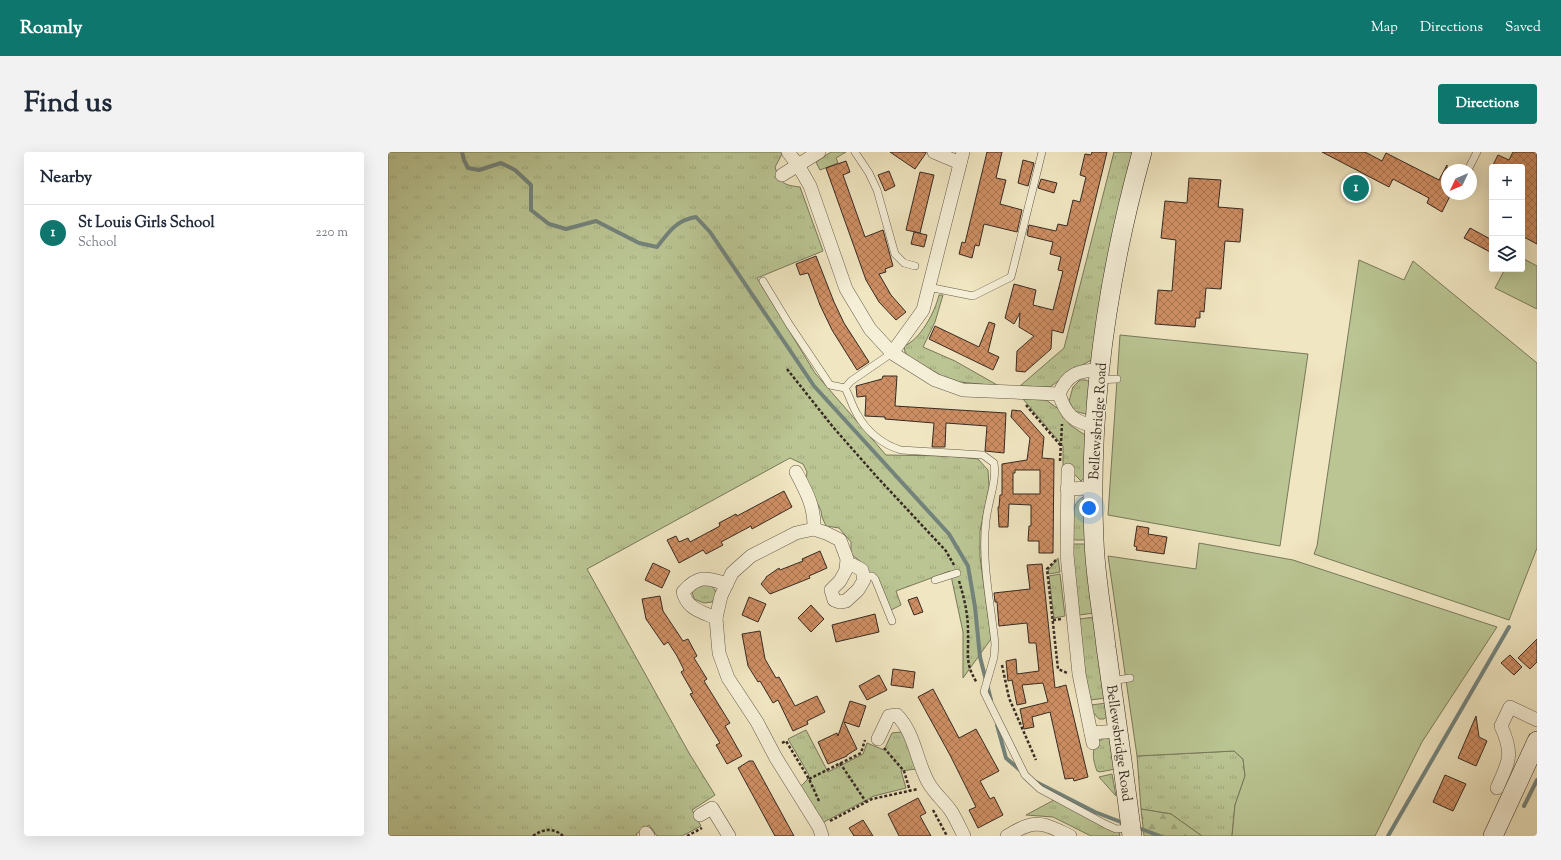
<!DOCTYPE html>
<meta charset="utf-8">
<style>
body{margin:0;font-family:"Sorts Mill Goudy",serif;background:#f2f2f3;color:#1f2937}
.controls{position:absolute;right:12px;top:12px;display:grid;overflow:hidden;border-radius:4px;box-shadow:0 4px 16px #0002}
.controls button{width:36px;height:36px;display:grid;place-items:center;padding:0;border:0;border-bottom:1px solid #e0e1e3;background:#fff;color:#1f2937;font:20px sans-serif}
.compass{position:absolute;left:1053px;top:12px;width:36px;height:36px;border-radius:50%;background:#fff;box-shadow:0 4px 16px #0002;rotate:226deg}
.you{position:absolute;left:701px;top:356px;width:14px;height:14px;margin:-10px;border:3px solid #fff;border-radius:50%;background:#1a73e8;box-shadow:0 0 0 6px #1a73e833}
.badge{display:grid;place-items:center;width:26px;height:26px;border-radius:50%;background:#0f766e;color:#fff;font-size:13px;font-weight:700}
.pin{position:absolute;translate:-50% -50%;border:2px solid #fff;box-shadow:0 1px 4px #0006}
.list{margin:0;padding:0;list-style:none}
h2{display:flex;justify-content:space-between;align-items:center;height:52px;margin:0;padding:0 16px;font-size:17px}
h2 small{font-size:13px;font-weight:400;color:#747a83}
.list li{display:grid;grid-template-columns:26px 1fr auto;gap:12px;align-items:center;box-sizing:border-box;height:56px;padding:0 16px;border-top:1px solid #e0e1e3}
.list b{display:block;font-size:15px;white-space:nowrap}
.list p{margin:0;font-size:13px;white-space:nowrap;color:#747a83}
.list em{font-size:13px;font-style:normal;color:#747a83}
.icon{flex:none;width:22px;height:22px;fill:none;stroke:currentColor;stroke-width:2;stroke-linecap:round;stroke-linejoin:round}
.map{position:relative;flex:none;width:1149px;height:684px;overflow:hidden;border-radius:4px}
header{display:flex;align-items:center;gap:24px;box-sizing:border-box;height:56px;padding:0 20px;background:#0f766e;color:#fff}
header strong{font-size:19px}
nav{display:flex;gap:22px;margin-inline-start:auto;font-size:14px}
.intro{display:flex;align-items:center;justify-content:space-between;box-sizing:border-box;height:96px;padding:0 24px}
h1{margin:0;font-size:28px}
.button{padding:10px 18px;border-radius:4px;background:#0f766e;color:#fff;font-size:14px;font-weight:700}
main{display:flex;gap:24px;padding:0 24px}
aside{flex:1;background:#fff;border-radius:4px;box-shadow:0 4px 16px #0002}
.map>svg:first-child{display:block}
</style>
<header>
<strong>Roamly</strong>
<nav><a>Map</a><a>Directions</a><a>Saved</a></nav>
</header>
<div class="intro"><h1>Find us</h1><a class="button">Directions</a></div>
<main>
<aside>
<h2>Nearby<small></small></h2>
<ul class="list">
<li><span class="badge">1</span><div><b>St Louis Girls School</b><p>School</p></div><em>220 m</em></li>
</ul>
</aside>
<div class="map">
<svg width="1149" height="684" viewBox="0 0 1149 684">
<defs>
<pattern id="grass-tufts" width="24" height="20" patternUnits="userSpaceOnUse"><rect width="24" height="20" fill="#bac593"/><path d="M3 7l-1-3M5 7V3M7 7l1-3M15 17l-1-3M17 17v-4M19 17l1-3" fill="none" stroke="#a0a97e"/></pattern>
<pattern id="forest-firs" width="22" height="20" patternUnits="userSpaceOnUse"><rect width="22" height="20" fill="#bac593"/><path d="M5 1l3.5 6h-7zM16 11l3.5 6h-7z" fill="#a0a97e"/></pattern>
<pattern id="building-cross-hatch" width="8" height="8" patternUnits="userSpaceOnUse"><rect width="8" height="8" fill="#ce8e63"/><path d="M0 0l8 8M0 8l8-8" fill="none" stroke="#a87451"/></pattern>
</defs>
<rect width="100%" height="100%" fill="#f0e6c1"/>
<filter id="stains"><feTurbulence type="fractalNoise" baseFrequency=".005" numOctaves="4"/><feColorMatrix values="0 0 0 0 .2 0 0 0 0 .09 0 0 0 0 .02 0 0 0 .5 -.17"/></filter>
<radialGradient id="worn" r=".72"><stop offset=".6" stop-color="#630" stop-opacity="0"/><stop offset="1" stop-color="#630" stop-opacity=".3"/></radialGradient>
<g fill="url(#grass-tufts)" stroke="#78785b">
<path d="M 0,0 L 393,0 L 394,2 L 387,15 C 392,32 396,33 412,35 L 435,99 L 369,126 L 427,221 L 498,303 L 561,304 L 590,307 L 600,318 L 601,335 L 592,379 L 592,405 L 603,487 L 575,526 L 575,480 L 562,419 L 508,439 L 513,453 L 503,458 L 489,424 L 480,421 L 473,410 L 463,402 L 463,390 L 451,376 L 438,374 L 434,365 L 433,359 L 418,327 L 419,320 L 415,312 L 402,306 L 199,417 L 301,601 L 327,643 L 304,658 L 313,674 L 294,684 L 269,684 L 261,673 L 248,682 L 249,684 L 0,684 Z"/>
<path d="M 443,0 L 458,0 L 448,6 L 450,11 L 432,18 L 428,10 Z"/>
<path d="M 726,0 L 748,0 L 707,206 L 685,218 L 662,235 L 632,234 L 676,196 Z"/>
<path d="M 551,143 L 555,143 L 547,170 L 535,195 L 567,209 L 611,234 L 572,230 L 554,224 L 521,205 L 517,200 L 516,194 C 532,188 547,160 551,143 Z"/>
<path d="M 692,228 L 698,228 L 705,232 L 702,263 L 686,259 L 681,249 L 685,235 Z"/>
<path d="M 635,247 L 658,248 L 672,258 L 682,273 L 700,285 L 698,324 L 693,329 L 683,319 L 675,317 L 675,294 Z"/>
<path d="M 698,344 L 698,388 L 685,388 C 685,373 680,350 698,344 Z"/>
<path d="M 684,392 L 698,392 L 707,461 L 691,463 Z"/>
<path d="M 670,406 L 672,420 L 661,422 L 660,419 Z"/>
<path d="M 672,422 L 677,464 L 666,466 L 661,424 Z"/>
<path d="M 322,432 L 327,438 L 329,443 L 324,450 L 316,451 L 306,447 L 304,440 L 308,434 Z"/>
<path d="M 707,465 L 718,546 L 702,548 L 697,519 L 691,467 Z"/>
<path d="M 719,551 L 720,564 L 716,567 L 711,567 L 704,559 L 703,553 Z"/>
<path d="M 418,578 L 440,620 L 475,602 L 479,591 L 496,598 L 504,581 L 513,580 L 518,587 L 528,617 L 513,619 L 518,636 L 486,644 L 434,671 L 412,635 L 419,628 L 421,623 L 400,587 Z"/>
<path d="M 717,586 L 722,587 L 727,617 L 712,620 L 709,619 C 704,606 702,592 717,586 Z"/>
<path d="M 846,599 L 855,607 L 857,624 L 847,653 L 844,684 L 814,684 L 783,662 L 753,657 L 749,604 Z"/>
<path d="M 724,622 L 728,644 L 711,625 Z"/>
<path d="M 666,648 L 724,679 L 731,680 L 732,684 L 703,684 L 665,665 L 638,663 Z"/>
</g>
<path fill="url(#forest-firs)" stroke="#78785b" d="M 753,657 L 783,662 L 814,684 L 756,684 Z"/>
<g fill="#bac593" stroke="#78785b">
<path d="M 1134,106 L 1149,114 L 1149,157 L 1107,136 L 1117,117 L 1134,117 Z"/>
<path d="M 971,108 L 1016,128 L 1025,109 L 1149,211 L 1149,396 L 1121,468 L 926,402 L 929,394 Z"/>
<path d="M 732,183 L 920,202 L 892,394 L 720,363 Z"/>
<path d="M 811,391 L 905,408 L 1109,475 L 1034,590 L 987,684 L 844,684 L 847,653 L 857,624 L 855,607 L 846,599 L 749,604 L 720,404 L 808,417 Z"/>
</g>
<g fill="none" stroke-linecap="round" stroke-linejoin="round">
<g stroke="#73837c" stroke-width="4">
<path d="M 74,0 L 76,8 L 80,16 L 91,18 L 113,11 L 127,18 L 143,33 L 143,58 L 161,72 L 178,77 L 208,69 L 251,91 L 269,95 C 281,80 288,68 308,65 L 322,80 L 426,234 L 561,382 L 580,414 L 587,455 L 592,505 L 603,548"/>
<path d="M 609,573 L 618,606 L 633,619"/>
<path d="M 648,630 L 707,660 L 738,672"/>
<path d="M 1136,654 L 1149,628"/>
<path d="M 748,675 L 772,684"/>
<path d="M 1000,684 L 1121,475"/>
</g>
</g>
<g fill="url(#building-cross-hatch)" stroke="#372a23" fill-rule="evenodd">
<path d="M 502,0 L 538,0 L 538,1 L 527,17 Z"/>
<path d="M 599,0 L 614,0 L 608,26 L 618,28 L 612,52 L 634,58 L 629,80 L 596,72 L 591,94 L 587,93 L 584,106 L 571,102 L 574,90 L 577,91 Z"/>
<path d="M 704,0 L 719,0 L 675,181 L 664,178 L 663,197 L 637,220 L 628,219 L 629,199 L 646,184 L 631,175 L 632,161 L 626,172 L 617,166 L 626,132 L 648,138 L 645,153 L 665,158 L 675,119 L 670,118 L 673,105 L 662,102 L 665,90 L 640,84 L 639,82 L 641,73 L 668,79 L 670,72 L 679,74 L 685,48 L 692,50 L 698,25 L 692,23 L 697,2 L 703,3 Z"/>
<path d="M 934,0 L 977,0 L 994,9 L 998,1 L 1051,28 L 1059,13 L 1059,42 L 1063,42 L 1054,60 L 1039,51 L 1041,46 L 1005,27 L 1001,35 Z"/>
<path d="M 1125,0 L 1149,0 L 1149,92 L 1134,84 L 1134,15 L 1104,15 L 1110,3 L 1121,8 Z"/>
<path d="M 635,8 L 646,11 L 640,34 L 630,31 Z"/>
<path d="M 458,9 L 462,20 L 455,23 L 477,85 L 495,78 L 505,114 L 497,117 L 498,120 L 491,122 L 503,143 L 518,160 L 508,168 L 491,150 L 478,128 L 438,16 Z"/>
<path d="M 501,19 L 507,34 L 497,39 L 490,23 Z"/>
<path d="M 532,20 L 546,23 L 532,81 L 518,78 Z"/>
<path d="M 801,26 L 833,28 L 830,55 L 855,57 L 852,90 L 837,89 L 833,137 L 818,136 L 816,160 L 812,159 L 812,166 L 808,166 L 807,175 L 767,172 L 770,138 L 784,139 L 788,88 L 773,86 L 777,49 L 799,51 Z"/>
<path d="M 653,27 L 669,31 L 666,41 L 650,36 Z"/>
<path d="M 1082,76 L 1104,88 L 1104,101 L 1076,86 Z"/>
<path d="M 526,80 L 539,83 L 536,95 L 523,92 Z"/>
<path d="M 428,104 L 446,150 L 456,171 L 481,210 L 469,218 L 444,178 L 432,153 L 420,121 L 412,123 L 408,112 Z"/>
<path d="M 601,170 L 607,172 L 600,200 L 611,205 L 605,218 L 541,187 L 547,174 L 591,195 Z"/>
<path d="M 495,224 L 509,224 L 507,254 L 618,261 L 616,301 L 597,299 L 599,274 L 558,271 L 557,295 L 544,295 L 546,271 L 497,267 L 497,265 L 477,264 L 478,244 L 469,245 L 468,234 L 494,227 Z"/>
<path d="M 624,258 L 633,259 L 656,285 L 654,306 L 666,307 L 665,401 L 651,401 L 651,389 L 640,389 L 641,374 L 643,374 L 643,353 L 621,352 L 620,375 L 611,375 L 610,355 L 611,355 L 612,343 L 614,343 L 614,312 L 639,308 L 642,286 L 623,265 ZM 627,318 L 652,318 L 652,342 L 625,342 L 625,321 L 627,321 Z"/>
<path d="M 396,339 L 404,355 L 364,377 L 363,374 L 333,390 L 335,393 L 318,402 L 315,398 L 291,411 L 279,388 L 288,384 L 291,390 L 300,386 L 302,390 L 332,374 L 331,371 L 348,362 L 349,364 Z"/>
<path d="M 749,374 L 761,376 L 760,382 L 779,385 L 776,402 L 748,398 L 749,395 L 746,394 Z"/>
<path d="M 432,399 L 439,416 L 421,424 L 422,426 L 382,442 L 373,432 L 378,426 L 378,425 L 391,416 L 392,418 L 415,409 L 414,407 Z"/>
<path d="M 265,411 L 282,419 L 274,436 L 257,428 Z"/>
<path d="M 654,412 L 667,536 L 678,533 L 700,625 L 686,629 L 685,626 L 677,627 L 662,560 L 644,565 L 646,575 L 636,577 L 632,557 L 660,550 L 655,531 L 634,533 L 638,551 L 629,553 L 624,528 L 620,529 L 618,509 L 628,507 L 629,522 L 651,519 L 648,491 L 641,491 L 639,471 L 611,474 L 609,450 L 607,450 L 606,441 L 642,437 L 639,413 Z"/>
<path d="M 272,444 L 275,459 L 295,489 L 300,487 L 309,504 L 306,506 L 319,527 L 316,529 L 342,571 L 337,574 L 354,604 L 339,612 L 328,593 L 332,591 L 302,542 L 305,541 L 293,520 L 296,518 L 289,504 L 280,490 L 276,493 L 258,467 L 254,447 Z"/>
<path d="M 361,445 L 378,452 L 370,470 L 354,463 Z"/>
<path d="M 529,445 L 535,460 L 526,463 L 520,448 Z"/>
<path d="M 423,453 L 436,467 L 423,480 L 410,466 Z"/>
<path d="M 487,462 L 491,480 L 448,490 L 444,473 Z"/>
<path d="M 372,479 L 377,507 L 388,526 L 391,525 L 407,554 L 429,544 L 437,560 L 419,569 L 420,572 L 405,579 L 390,548 L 385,551 L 372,529 L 370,530 L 360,514 L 354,482 Z"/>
<path d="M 1149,487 L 1149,510 L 1142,517 L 1130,506 Z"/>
<path d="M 1122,503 L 1134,515 L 1126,523 L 1113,511 Z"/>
<path d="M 505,517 L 527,520 L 525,536 L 503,533 Z"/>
<path d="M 491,523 L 499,538 L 479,548 L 471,534 Z"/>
<path d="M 545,537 L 571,586 L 588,577 L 611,619 L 592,629 L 602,647 L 606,645 L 615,663 L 590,676 L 581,658 L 588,655 L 562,603 L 530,545 Z"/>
<path d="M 462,549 L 478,554 L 471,575 L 456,570 L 469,597 L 459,603 L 459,604 L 440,612 L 430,590 L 449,581 L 450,584 Z"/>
<path d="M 1088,564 L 1091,585 L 1099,589 L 1088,614 L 1070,606 Z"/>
<path d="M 361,609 L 365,609 L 406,684 L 387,684 L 350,616 Z"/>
<path d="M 1057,623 L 1078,632 L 1065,659 L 1045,650 Z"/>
<path d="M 530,646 L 538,661 L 532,664 L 543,684 L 511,684 L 500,662 Z"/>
<path d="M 475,668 L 485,684 L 466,684 L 461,676 Z"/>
</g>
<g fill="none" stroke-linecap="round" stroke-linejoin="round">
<g stroke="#65594a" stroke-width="8">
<g id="lane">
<path d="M 467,0 L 481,21 L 489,38 L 507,102 L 516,111 L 527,114"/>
<path d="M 1080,18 L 1089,0"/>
<path d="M 375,129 L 401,172 L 442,233 L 457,236 L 463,229 L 504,201"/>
<path d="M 540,135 L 585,144 L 623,125 L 654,0"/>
<path d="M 711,228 L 729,227"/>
<path d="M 457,236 C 462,245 464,254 469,262 C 478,279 495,293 513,298 L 595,303 L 606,311 C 609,330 600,349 598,369 C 593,409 603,452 607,492 L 606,505 L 596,540 L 637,623 L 652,637 L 717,672 L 728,677 L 743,676"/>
<path d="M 475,424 L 484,424 L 487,427 L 504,469"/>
<path d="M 547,428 L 569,421"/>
<path d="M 723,529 L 742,526"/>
</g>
</g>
<g stroke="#65594a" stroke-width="14">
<g id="street">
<path d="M 400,0 L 410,13 L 422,34 L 458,137 L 482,177 L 504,201 L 547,228 L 575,238 L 671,242"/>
<path d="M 546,0 L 572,11"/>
<path d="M 394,23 L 431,0"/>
<path d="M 504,201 L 535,158 L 575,0"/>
<path d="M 707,274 C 685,270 678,263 671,242 C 679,222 691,218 712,218"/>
<path d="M 680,318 L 679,403 L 691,522 L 705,591"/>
<path d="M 408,320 C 418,339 427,355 426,377"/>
<path d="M 679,337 L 704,336"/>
<path d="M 328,466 C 314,460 299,457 295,440 C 310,423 318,425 339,432"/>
<path d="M 703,581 L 730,579"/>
<path d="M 490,587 L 501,564 L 509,563 C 527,582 528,608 540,630 C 546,641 556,649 563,659 C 568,667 572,676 576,684"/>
<path d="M 1109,636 C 1121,609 1126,603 1113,574 L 1122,555 L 1149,568"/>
<path d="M 312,663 L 324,656 L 341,684"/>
<path d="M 258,681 L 260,684"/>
<path d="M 434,684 L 431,675 L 388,606 L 369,570 L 340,526 L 331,501 L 328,466 L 333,444 L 344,421 L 363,404 L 408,381 L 426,377 L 438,381 L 452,388 L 459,407 L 458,418 L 452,429 L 443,438 L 446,448 L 452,450 L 458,449 L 470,438 L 476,428 L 474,418 L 465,413 L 459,413"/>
<path d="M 619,684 C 625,681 632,676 639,674 C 654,668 669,678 682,684"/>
</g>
</g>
<g stroke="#372a23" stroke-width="20">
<g id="secondary">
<path d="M 744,684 C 736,621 727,558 718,495 C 714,459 707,423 706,388 C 700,257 719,126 754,0"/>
<path d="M 1105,684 L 1149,589"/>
</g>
</g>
<g stroke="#372a23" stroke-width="2.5" stroke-dasharray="3 2" stroke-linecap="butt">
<path d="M 399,217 L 445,275 L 489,325 L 558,399 L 566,413"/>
<path d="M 638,253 L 673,294"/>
<path d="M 672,309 L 674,272"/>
<path d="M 668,408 L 659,417 L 670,517 L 679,521"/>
<path d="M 571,429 C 576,445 580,462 580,479 C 581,502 576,510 589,531"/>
<path d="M 665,468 L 674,467"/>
<path d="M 614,513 L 621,546 L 648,608"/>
<path d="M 394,591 L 398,589 L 421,627 L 431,649"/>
<path d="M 496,596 L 516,619 L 522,639"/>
<path d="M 452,611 L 478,650"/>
<path d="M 421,627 L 473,601 L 477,588"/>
<path d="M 545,658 L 559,684"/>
<path d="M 442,669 L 484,647 L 530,637"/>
<path d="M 145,684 C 155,677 165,675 175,684"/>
<path d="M 299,684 L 314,676"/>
</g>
<use href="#lane" stroke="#f5efd7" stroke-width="7"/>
<use href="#street" stroke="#f5efd7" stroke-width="13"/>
<use href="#secondary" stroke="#f5efd7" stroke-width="19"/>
</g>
<g text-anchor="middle" stroke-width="3" stroke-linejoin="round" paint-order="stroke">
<g font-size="14" fill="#372a23" stroke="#f5efd7">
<text transform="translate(709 269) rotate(-86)" y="5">Bellewsbridge Road</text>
<text transform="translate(732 591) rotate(82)" y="5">Bellewsbridge Road</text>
</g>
</g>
<rect width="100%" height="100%" filter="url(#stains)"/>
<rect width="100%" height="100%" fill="url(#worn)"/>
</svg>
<div class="controls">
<button>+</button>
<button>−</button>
<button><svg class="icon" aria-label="layers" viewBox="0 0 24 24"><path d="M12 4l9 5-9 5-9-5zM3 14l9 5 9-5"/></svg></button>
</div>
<svg class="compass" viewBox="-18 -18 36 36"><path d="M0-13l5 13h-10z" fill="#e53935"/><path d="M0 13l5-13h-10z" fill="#747a83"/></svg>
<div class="you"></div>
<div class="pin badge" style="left:968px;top:36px">1</div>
</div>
</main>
